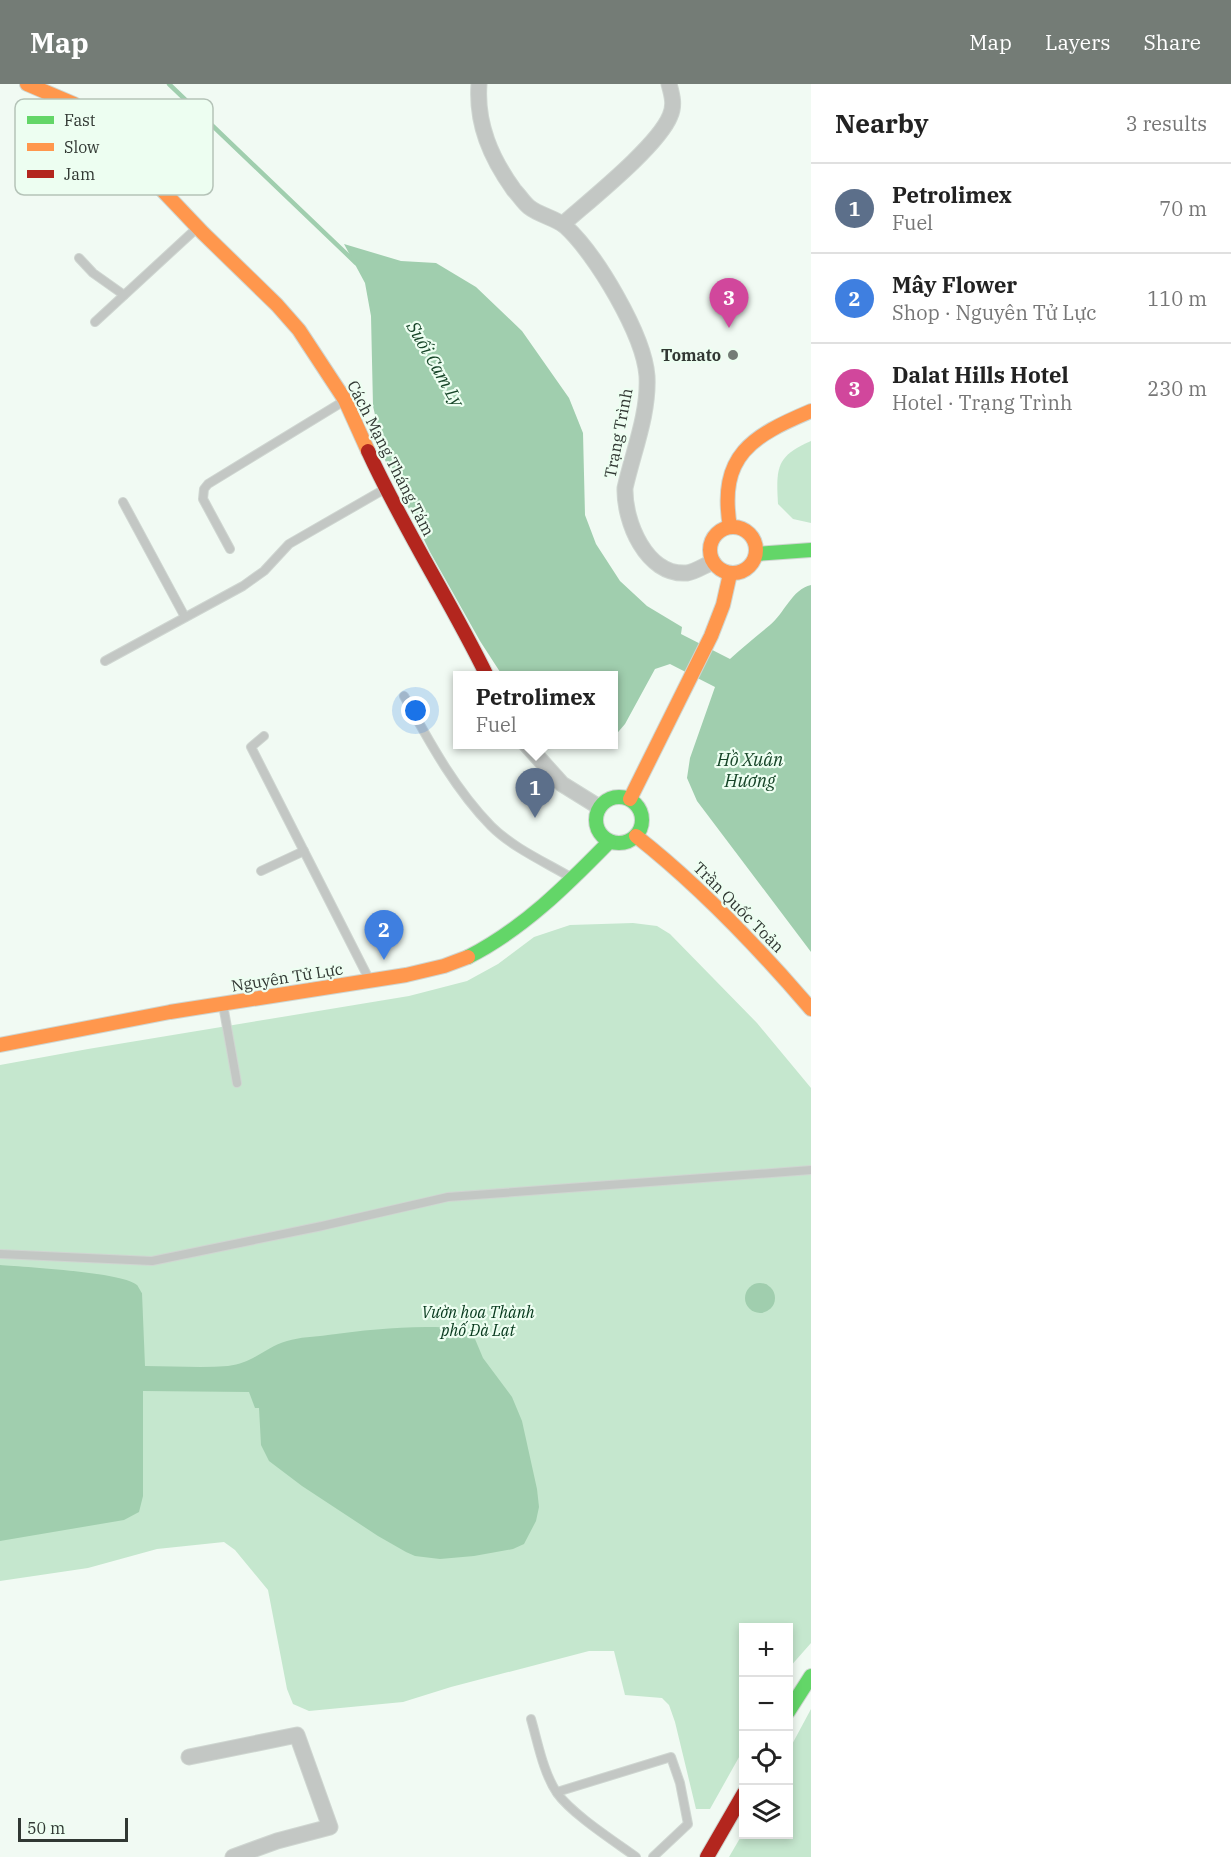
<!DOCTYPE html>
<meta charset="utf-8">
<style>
body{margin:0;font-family:"IBM Plex Serif",serif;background:#f6f6f6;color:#222}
.controls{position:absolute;right:18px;bottom:18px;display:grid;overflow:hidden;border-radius:0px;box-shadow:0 3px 9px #0003}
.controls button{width:54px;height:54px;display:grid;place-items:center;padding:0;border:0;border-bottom:2px solid #e0e0e0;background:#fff;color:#222;font:30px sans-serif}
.scale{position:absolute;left:18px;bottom:15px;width:110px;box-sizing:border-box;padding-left:6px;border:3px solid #313833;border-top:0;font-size:16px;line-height:21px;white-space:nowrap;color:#313833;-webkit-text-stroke:4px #edfef1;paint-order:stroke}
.you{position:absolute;left:416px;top:627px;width:21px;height:21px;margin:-15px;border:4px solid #fff;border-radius:50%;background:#1a73e8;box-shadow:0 0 0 9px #1a73e833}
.badge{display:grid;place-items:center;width:39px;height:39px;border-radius:50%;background:#747c76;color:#fff;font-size:20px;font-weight:700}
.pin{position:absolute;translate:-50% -50px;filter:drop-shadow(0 2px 3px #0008)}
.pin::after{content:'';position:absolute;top:32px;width:21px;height:18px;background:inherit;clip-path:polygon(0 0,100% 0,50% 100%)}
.popup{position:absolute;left:453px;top:587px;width:165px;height:78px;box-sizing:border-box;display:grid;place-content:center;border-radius:0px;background:#fff;filter:drop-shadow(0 2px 4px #0005);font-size:20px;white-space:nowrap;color:#767676}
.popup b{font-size:22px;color:#222}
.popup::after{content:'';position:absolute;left:50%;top:100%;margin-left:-12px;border:12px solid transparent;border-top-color:#fff}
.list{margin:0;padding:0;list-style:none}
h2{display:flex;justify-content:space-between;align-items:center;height:78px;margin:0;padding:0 24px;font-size:26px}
h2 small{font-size:20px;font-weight:400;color:#767676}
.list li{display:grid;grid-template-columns:39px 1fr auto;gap:18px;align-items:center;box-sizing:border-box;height:90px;padding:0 24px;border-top:2px solid #e0e0e0}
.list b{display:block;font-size:22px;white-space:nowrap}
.list p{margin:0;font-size:20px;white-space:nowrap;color:#767676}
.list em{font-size:20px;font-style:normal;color:#767676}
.icon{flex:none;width:33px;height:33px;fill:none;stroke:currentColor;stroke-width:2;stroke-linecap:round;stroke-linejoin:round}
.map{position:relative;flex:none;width:811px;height:1773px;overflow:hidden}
header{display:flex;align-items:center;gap:36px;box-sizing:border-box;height:84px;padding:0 30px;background:#747c76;color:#fff}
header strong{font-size:28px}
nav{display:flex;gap:33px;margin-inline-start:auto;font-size:21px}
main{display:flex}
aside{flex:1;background:#fff}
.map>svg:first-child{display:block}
</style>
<header>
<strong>Map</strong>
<nav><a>Map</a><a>Layers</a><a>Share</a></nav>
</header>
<main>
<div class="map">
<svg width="811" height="1773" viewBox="0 0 811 1773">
<rect width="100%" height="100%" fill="#f1faf3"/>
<g fill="#c5e7ce">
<path d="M 811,357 L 811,439 L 793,435 L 778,420 C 776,384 776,372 811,357 Z"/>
<path d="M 633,839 L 657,842 L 670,850 L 757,939 L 811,1004 L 811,1559 L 789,1584 L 788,1544 L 744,1544 L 743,1666 L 710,1725 L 696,1725 L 675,1638 L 669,1621 L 662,1614 L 625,1611 L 614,1567 L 589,1567 L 451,1603 L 403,1618 L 309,1627 L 293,1620 L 287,1605 L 268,1506 L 235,1466 L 224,1458 L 157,1465 L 88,1484 L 0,1497 L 0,981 L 88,965 L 409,912 L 467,897 L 498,880 L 534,853 L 570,841 Z"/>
<path d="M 811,1625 L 811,1773 L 729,1773 L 743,1749 L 788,1750 L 789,1666 Z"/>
</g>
<g fill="#a0ceae">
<path d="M 344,160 L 401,177 L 436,179 L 476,203 L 522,247 L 569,314 L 583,349 L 585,431 L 596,460 L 620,497 L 647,522 L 682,543 L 681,550 L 730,575 C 743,563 757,552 770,541 C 784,530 792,505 811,501 L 811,868 L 697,717 L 687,694 L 690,674 L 715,603 L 670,580 L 655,585 L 625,640 L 613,654 L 613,592 L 502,591 L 480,557 L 430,468 L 385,376 L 373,322 L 371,232 L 365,199 Z"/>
<path d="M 0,1181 C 24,1183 122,1188 137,1201 C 138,1202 141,1208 142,1209 L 145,1282 C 172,1282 201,1284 228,1282 C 254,1279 265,1263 287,1257 C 300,1253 314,1253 328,1251 C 373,1245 420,1240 465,1245 L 475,1255 L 483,1274 L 512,1313 L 522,1337 L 537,1405 L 539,1423 L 536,1437 L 524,1460 L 513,1465 L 474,1472 L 440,1475 L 415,1472 L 406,1468 L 378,1452 L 302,1402 L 269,1377 L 261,1361 L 259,1324 L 255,1324 L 249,1308 L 143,1307 L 143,1412 L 139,1428 L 124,1436 L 0,1457 Z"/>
<circle cx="760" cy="1214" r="15"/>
</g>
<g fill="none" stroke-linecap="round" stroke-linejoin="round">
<path stroke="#a0ceae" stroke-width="4.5" d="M 169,0 L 356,179"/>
<g stroke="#cfd6d1" stroke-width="10">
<g id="lane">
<path d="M 79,174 L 93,189 L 124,211"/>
<path d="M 95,238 L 197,144"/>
<path d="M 123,418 L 185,533"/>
<path d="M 230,465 L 203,415 L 204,405 L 208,400 L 344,317"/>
<path d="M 105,577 L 243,502 L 264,487 L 289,460 L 383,406"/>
<path d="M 404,612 C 429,657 454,704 491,742 C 513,764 545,778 572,794"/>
<path d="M 264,652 L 251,663 L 369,895"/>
<path d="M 261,787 L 304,767"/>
<path d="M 223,921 L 237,999"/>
<path d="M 0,1170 L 152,1177 L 322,1142 L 448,1113 L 811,1086"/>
<path d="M 531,1635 C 538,1659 543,1688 557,1709 C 572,1730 614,1757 636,1773"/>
<path d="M 557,1708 L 671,1673 L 680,1699 L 688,1740 L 653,1773"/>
</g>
</g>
<g stroke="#cfd6d1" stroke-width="17">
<g id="street">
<path d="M 479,0 C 476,40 491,74 514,106 C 519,111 523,118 529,123 C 539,131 555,134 565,142 C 596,170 644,251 647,292 C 649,330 633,368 625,404 C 624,437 646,492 687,489 C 695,488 705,481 713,478"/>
<path d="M 563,140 C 590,116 658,62 670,32 C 675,21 672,11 669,0"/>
<path d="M 526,660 L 562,700 L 599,723"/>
<path d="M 189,1673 L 297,1651 L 330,1743 L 277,1757 L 233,1773"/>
</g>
</g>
<g stroke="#cfd6d1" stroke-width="16">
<g id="fast">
<path d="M 756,470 L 811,466"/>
<circle cx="619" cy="736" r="23"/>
<path d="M 468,873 C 523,845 566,802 609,758"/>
<path d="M 788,1628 L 811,1592"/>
</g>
</g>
<g stroke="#cfd6d1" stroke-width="16">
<g id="slow">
<path d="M 27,0 L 74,20 L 145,88 L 203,149 L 277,221 L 299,246 L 345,316 L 368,367"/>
<circle cx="733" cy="466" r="23"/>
<path d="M 730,443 C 718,371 752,352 811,327"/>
<path d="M 630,715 L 711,552 L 723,521 L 730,490"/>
<path d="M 636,752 C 701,803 757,862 811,925"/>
<path d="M 0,961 L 170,928 L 406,891 L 444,882 L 468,873"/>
</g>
</g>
<g stroke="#cfd6d1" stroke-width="16">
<g id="jam">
<path d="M 368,367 C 403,444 450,516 487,592"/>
<path d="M 707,1773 L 744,1709"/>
</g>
</g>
<use href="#lane" stroke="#c3c7c4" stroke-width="8"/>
<use href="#street" stroke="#c3c7c4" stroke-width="15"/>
<use href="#fast" stroke="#63d668" stroke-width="14"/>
<use href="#slow" stroke="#ff974d" stroke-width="14"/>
<use href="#jam" stroke="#b3261e" stroke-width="14"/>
</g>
<circle fill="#747c76" stroke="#edfef1" stroke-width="2" cx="733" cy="271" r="6"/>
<g text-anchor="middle" stroke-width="4.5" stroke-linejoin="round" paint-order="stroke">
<g font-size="16" font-weight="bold" fill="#313833" stroke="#edfef1" text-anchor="end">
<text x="721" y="277">Tomato</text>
</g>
<g font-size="16" fill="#313833" stroke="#edfef1">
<text transform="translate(618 349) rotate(-79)" y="6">Trạng Trình</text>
<text transform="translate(391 374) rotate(63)" y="6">Cách Mạng Tháng Tám</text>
<text transform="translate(739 823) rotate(45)" y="6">Trần Quốc Toản</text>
<text transform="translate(287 893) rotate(-9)" y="6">Nguyên Tử Lực</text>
</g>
<g font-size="16" font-style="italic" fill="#05371b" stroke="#edfef1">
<text x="478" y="1234">Vườn hoa Thành<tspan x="478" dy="18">phố Đà Lạt</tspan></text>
</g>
<g font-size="18" font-style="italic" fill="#174528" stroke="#edfef1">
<text transform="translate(435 280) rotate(60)" y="6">Suối Cam Ly</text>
<text x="750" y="682">Hồ Xuân<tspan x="750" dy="21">Hương</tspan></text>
</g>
</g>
<rect x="15" y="15" width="198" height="96" rx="9" fill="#edfef1" stroke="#b5c3b8" stroke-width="1.5"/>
<rect x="27" y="32" width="27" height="8" fill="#63d668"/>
<rect x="27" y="59" width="27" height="8" fill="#ff974d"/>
<rect x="27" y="86" width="27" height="8" fill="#b3261e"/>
<g font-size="16" fill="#313833">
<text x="64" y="42">Fast</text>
<text x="64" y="69">Slow</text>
<text x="64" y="96">Jam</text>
</g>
</svg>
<div class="controls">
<button>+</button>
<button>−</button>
<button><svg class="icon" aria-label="locate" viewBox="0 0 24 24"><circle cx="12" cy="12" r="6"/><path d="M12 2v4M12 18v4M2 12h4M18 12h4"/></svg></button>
<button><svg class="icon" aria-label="layers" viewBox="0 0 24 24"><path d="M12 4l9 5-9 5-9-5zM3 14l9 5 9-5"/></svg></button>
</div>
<div class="scale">50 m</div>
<div class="you"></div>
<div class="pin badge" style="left:535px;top:734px;background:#5c6f8a">1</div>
<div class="popup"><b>Petrolimex</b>Fuel</div>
<div class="pin badge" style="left:384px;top:876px;background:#3f7fe0">2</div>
<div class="pin badge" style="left:729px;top:244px;background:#d1479c">3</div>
</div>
<aside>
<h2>Nearby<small>3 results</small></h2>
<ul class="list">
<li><span class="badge" style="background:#5c6f8a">1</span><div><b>Petrolimex</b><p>Fuel</p></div><em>70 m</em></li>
<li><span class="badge" style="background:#3f7fe0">2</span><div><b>Mây Flower</b><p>Shop · Nguyên Tử Lực</p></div><em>110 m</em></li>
<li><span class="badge" style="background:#d1479c">3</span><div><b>Dalat Hills Hotel</b><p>Hotel · Trạng Trình</p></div><em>230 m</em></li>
</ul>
</aside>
</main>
